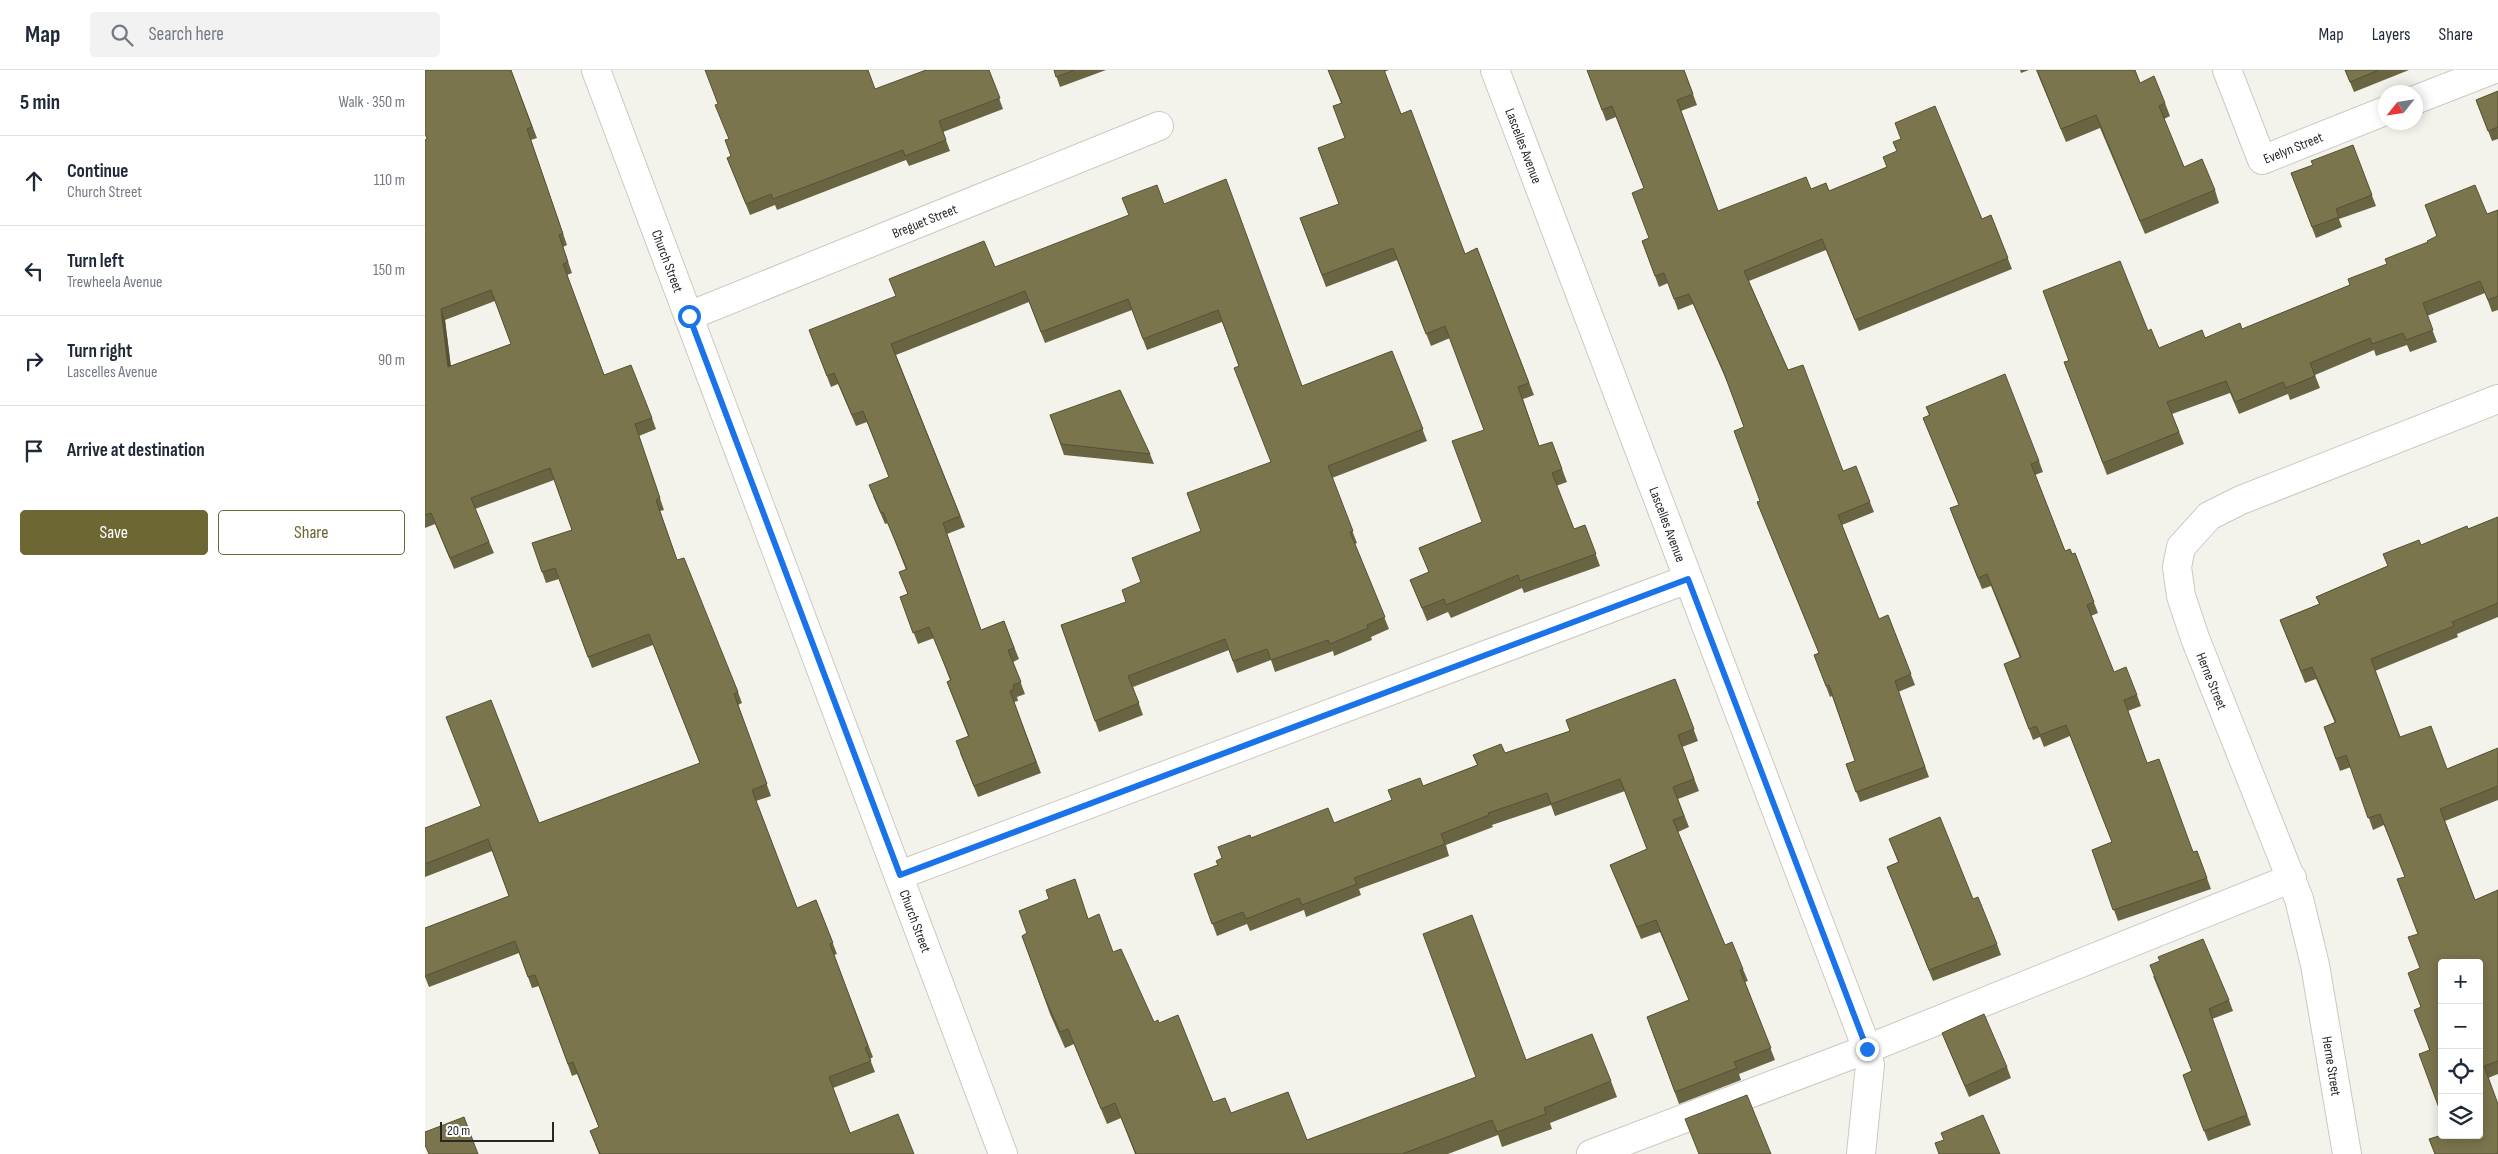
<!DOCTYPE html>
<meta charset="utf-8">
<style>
body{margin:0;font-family:"Sofia Sans Condensed",sans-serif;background:#f2f2f3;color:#1f2937}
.controls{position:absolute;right:15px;bottom:15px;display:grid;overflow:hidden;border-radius:5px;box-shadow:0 2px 12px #0003}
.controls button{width:45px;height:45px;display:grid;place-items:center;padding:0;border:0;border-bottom:1px solid #e0e1e3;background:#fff;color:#1f2937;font:25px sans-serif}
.compass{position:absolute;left:1953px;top:15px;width:45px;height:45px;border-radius:50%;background:#fff;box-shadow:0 2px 12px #0003;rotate:240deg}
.scale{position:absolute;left:15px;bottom:12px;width:114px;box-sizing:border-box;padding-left:5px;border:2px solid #272724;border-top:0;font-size:14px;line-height:18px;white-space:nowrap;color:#272724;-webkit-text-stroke:4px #fff;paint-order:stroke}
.stop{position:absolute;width:15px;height:15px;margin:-11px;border:4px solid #1a73e8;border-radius:50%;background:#fff}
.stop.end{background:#1a73e8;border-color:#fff;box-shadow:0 1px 5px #0008}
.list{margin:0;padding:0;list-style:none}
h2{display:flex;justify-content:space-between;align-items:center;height:65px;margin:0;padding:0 20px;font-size:21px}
h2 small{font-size:16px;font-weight:400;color:#747a83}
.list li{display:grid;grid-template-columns:32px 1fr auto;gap:15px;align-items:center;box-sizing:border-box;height:90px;padding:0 20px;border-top:1px solid #e0e1e3}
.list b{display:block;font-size:19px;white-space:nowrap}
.list p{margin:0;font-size:16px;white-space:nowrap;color:#747a83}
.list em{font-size:16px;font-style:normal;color:#747a83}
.actions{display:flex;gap:10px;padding:15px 20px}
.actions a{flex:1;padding:11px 0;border:1px solid #6d6734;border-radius:5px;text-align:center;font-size:18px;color:#6d6734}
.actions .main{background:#6d6734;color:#fff}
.icon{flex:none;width:28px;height:28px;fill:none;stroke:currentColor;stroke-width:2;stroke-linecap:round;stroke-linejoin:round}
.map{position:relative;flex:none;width:2073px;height:1084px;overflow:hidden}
header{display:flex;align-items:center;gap:30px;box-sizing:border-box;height:70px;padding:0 25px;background:#fff;border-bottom:1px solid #e0e1e3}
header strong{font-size:24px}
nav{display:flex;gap:28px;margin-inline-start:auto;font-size:18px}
.search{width:350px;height:45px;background:#f2f2f3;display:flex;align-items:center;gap:12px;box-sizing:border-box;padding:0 18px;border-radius:5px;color:#747a83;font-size:19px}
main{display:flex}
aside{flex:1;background:#fff}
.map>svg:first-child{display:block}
</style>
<header>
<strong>Map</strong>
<div class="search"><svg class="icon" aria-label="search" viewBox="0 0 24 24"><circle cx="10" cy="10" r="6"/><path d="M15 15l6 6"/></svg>Search here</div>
<nav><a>Map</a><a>Layers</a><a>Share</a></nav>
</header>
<main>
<aside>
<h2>5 min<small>Walk · 350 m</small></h2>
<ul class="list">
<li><svg class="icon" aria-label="ahead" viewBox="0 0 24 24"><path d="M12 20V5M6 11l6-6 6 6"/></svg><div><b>Continue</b><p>Church Street</p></div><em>110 m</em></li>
<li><svg class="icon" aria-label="left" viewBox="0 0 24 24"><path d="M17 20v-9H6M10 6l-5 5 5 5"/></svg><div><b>Turn left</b><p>Trewheela Avenue</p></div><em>150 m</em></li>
<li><svg class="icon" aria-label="right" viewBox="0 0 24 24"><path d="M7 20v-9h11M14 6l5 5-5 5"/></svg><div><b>Turn right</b><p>Lascelles Avenue</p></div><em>90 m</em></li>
<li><svg class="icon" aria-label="arrive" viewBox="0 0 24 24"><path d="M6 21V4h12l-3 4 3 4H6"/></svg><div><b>Arrive at destination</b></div></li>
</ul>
<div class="actions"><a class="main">Save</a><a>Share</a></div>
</aside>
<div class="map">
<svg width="2073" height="1084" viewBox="0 0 2073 1084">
<rect width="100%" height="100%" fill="#f4f3eb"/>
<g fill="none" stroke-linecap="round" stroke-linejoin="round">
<g stroke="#cac9c1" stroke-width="30">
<g id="minor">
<path id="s1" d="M 171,0 L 578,1084"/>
<path id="s2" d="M 1070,0 L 1442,979 L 1445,995 L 1436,1084"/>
<path id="s3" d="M 1802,0 L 1837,90 L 1960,41"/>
<path d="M 1990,30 L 2067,0"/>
<path id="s4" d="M 264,246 L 734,56"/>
<path d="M 475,805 L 1263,509"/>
<path d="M 1166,1084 L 1442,979 L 1867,808"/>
<path d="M 1922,1084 L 1890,895 L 1874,829 L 1770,568 L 1756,526 L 1752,497 L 1756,477 L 1784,446 L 1816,430 L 2073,329"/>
</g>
</g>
<use href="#minor" stroke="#fff" stroke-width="28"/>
</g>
<g fill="#696542" fill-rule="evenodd">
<path d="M 86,0 L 112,68 L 106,70 L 142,175 L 138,177 L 147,203 L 142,205 L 179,305 L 227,348 L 231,359 L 214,366 L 239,440 L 235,441 L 252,490 L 313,622 L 317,633 L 313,635 L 346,726 L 331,731 L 372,838 L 391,830 L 412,884 L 409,885 L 448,987 L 445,989 L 450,1002 L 408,1018 L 425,1063 L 489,1084 L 174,1084 L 165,1061 L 174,1058 L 152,1004 L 147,1006 L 114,916 L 107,918 L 94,883 L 4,917 L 0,907 L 0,858 L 84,826 L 67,781 L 0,807 L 0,758 L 114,753 L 275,693 L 228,575 L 167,598 L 134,509 L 121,513 L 107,473 L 147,460 L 129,410 L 50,439 L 69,483 L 29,499 L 10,454 L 0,458 L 0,70 L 2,69 ZM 70,231 L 86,274 L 26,296 L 20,250 Z"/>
<path d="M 564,0 L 578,39 L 518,62 L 525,81 L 484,96 L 481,90 L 352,140 L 350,135 L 325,145 L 302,88 L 306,86 L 303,69 L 450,19 Z"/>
<path d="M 629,0 L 681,0 L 635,17 Z"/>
<path d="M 903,0 L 964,0 L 959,2 L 976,44 L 1040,184 L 1052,178 L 1109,325 L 1098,329 L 1114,376 L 1127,372 L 1142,412 L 1131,416 L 1149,459 L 1160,455 L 1175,496 L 1099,523 L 1097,518 L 1026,548 L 1023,542 L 1002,551 L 985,510 L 1004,502 L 994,478 L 1057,452 L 1059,360 L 1025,268 L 1006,276 L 972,190 L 901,217 L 875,148 L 914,134 L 920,68 L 916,33 Z"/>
<path d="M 1162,0 L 1259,0 L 1272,35 L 1256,41 L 1293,141 L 1386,119 L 1404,121 L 1462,97 L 1472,81 L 1468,72 L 1557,149 L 1566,145 L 1587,199 L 1434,261 L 1401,180 L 1324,211 L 1363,300 L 1418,401 L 1445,432 L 1449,442 L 1417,455 L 1454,549 L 1463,545 L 1490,615 L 1473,622 L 1504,707 L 1435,732 L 1421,694 L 1430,691 L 1407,626 L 1405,627 L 1389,585 L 1394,583 L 1332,432 L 1335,431 L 1319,357 L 1303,314 L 1268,234 L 1253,240 L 1243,213 L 1234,217 L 1217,171 L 1224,168 L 1219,118 L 1191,47 L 1181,51 Z"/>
<path d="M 1595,0 L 1604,0 L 1596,3 Z"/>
<path d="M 1611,0 L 1710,0 L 1715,13 L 1740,33 L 1745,46 L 1739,49 L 1759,97 L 1790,120 L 1794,133 L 1720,164 L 1675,58 L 1641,72 Z"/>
<path d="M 1920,0 L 1984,0 L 1929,22 Z"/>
<path d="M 2073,21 L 2073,69 L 2067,71 L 2051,30 Z"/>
<path d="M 1928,75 L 1951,136 L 1914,149 L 1917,157 L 1891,168 L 1866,103 L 1888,95 Z"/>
<path d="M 739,134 L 877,316 L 967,281 L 1002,371 L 907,408 L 932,473 L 930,474 L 964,559 L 946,567 L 947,570 L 909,586 L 908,581 L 850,602 L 846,590 L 812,603 L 804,580 L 708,617 L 718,645 L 674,662 L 636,555 L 701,532 L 716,512 L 776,461 L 846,392 L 814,296 L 797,252 L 722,280 L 707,240 L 620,273 L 604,232 L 471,285 L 540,457 L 522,464 L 556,560 L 579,551 L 594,589 L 588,592 L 600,624 L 592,627 L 593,631 L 589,632 L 616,703 L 553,727 L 535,683 L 543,666 L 522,612 L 525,610 L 509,568 L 493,574 L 475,527 L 482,524 L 481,500 L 463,453 L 460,454 L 448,426 L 464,407 L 442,352 L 431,356 L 413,314 L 406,317 L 384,260 L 570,197 Z"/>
<path d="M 2000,135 L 2062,144 L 2073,140 L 2073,240 L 2067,242 L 2060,223 L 2002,246 L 2012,272 L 1985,282 L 1982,275 L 1951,286 L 1949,280 L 1890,305 L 1895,318 L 1865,330 L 1863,324 L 1814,344 L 1805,323 L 1747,344 L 1759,374 L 1682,405 L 1639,292 L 1723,261 L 1734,278 L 1817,259 L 1925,215 L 2003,172 L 2012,167 Z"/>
<path d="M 1501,337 L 1614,391 L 1618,402 L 1610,405 L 1640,481 L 1647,484 L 1650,483 L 1673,543 L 1666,546 L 1689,602 L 1712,625 L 1716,636 L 1703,641 L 1722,693 L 1768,782 L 1772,781 L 1786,819 L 1693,851 L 1667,780 L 1687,772 L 1645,666 L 1619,677 L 1615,667 L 1608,670 L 1579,594 L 1595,588 L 1566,516 L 1557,519 L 1529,449 L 1525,438 L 1534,435 L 1498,348 L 1504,345 Z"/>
<path d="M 625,345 L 725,384 L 729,394 L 639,385 Z"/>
<path d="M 2073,447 L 2073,547 L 2032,564 L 2033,567 L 1950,601 L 1975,667 L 2022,699 L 2073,678 L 2073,730 L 2020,751 L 2050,830 L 2073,820 L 2073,1004 L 2063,1008 L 2073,1084 L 2010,1084 L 2004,1069 L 2054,1065 L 2004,980 L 1996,937 L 1995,898 L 1993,864 L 1980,807 L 1959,755 L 1948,760 L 1926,697 L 1915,701 L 1899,657 L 1910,653 L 1891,609 L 1880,613 L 1855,550 L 1894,534 L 1891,527 L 1962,496 L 1996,475 L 2043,459 Z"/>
<path d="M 1250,609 L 1273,671 L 1257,677 L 1274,721 L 1253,729 L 1264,757 L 1253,762 L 1300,875 L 1318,899 L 1323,911 L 1320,912 L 1350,990 L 1314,1004 L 1316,1010 L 1254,1034 L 1222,947 L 1264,930 L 1235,862 L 1216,869 L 1185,795 L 1222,779 L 1200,721 L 1130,746 L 1126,735 L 1067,755 L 1068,757 L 1021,775 L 1024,786 L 934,819 L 936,825 L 881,847 L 879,840 L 825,861 L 822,854 L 792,866 L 769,804 L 792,795 L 826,768 L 909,753 L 967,730 L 998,716 L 1052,695 L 1048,685 L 1080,683 L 1145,661 Z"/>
<path d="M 1464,769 L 1548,829 L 1572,874 L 1576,885 L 1508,911 L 1462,797 L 1473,792 Z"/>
<path d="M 655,825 L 663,849 L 688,882 L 729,952 L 734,953 L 788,1032 L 806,1043 L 882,1070 L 1101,990 L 1186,1011 L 1192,1027 L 1125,1053 L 1127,1059 L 1077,1077 L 1073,1065 L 1023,1084 L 710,1084 L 696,1048 L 682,1054 L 649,974 L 640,978 L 625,944 L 597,866 L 602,864 Z"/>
<path d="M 1728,906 L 1804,930 L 1808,941 L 1787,949 L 1826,1055 L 1783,1071 L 1758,1005 L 1767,1001 Z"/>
<path d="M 1517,963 L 1582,997 L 1586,1008 L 1544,1027 L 1521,973 Z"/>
</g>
<path fill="#555236" d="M 16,239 L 20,250 L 27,308 L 23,297 Z"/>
<g fill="#7a754d" stroke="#555236" fill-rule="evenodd">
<path d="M 0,0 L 86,0 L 107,57 L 102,59 L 138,164 L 134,165 L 143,192 L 138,194 L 179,305 L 206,295 L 227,348 L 210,354 L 235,428 L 231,430 L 252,490 L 259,488 L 313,622 L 309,624 L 342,714 L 327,720 L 372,838 L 391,830 L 408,873 L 405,874 L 443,976 L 440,978 L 446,991 L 404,1007 L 425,1063 L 473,1044 L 489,1084 L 175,1084 L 165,1061 L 174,1057 L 148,992 L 143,994 L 110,905 L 103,907 L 90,871 L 0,906 L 0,858 L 84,826 L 63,769 L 0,794 L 0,758 L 56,736 L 21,647 L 66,630 L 114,753 L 275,693 L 224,564 L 163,587 L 130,498 L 117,502 L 107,473 L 147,460 L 125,398 L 46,428 L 64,472 L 25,488 L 6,443 L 0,445 L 0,70 L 2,69 L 0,63 ZM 66,220 L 86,274 L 23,297 L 16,239 Z"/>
<path d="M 280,0 L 443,0 L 450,19 L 501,0 L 564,0 L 575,28 L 514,51 L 521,70 L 480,86 L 478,80 L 348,129 L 346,124 L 321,134 L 302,88 L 306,86 L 300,70 L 304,69 L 290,35 L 293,34 Z"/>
<path d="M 629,0 L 650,0 L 631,7 Z"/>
<path d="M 903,0 L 959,0 L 976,44 L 986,40 L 1040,184 L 1052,178 L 1104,313 L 1093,317 L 1114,376 L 1127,372 L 1137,399 L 1127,403 L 1149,459 L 1160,455 L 1171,484 L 1095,511 L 1093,505 L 1021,535 L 1019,529 L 997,538 L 985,510 L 1004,502 L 994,478 L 1057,452 L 1027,371 L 1059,360 L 1020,256 L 1001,264 L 968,178 L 897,205 L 875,148 L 914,134 L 893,78 L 920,68 L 908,36 L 917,33 Z"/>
<path d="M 1162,0 L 1259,0 L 1268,24 L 1252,30 L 1293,141 L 1381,107 L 1386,119 L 1401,113 L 1404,121 L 1462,97 L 1458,87 L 1472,81 L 1468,72 L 1476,69 L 1470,53 L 1510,36 L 1557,149 L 1566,145 L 1583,188 L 1430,250 L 1397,169 L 1319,201 L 1363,300 L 1378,295 L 1418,401 L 1431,396 L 1445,432 L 1413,445 L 1454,549 L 1463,545 L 1486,604 L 1470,611 L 1500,697 L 1431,722 L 1421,694 L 1430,691 L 1404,615 L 1401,616 L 1389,585 L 1394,583 L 1332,432 L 1335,431 L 1309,361 L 1319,357 L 1299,303 L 1264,224 L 1249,229 L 1239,203 L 1230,206 L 1217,171 L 1224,168 L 1207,123 L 1219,118 L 1187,36 L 1177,40 Z"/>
<path d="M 1612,0 L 1710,0 L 1715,13 L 1729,6 L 1740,33 L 1734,36 L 1759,97 L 1777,89 L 1790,120 L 1715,151 L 1671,45 L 1636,59 Z"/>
<path d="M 1920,0 L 1954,0 L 1925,12 Z"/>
<path d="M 2073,21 L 2073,57 L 2063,61 L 2051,30 Z"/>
<path d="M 1928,75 L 1947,125 L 1911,139 L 1914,147 L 1887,157 L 1866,103 L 1888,95 L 1886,91 Z"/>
<path d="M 801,109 L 877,316 L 967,281 L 998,359 L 903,396 L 928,461 L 925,462 L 960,547 L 942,555 L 943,558 L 905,574 L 903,570 L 846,590 L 842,579 L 808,591 L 800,569 L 703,606 L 714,633 L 670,651 L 636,555 L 701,532 L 697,520 L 716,512 L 707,488 L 776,461 L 762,423 L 846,392 L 809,298 L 814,296 L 793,240 L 718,269 L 703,229 L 616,262 L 600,221 L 466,274 L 535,446 L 518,453 L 556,560 L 579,551 L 589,578 L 583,580 L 596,612 L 588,615 L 589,619 L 585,621 L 611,692 L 549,716 L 531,671 L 544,666 L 522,612 L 526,610 L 504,557 L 488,563 L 475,527 L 483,524 L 474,502 L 482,499 L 458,442 L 456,443 L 444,415 L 464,407 L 438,341 L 427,345 L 409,303 L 402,306 L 384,260 L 471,226 L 464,209 L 559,171 L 570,197 L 704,145 L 697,128 L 732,115 L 739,134 Z"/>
<path d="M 2050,115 L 2062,144 L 2073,140 L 2073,226 L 2063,230 L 2055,211 L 1998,233 L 2008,260 L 1981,270 L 1978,263 L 1947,274 L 1945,268 L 1885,293 L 1890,306 L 1861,318 L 1858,312 L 1810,332 L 1801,311 L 1742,332 L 1754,362 L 1678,393 L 1639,292 L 1644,291 L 1618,221 L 1695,191 L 1723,261 L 1726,259 L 1734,278 L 1777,260 L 1780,268 L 1815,253 L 1817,259 L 1925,215 L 1923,209 L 1962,194 L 1960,189 L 2003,172 L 2002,171 L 2012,166 L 2000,135 Z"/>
<path d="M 1580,304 L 1614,391 L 1606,394 L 1640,481 L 1645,479 L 1647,484 L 1650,483 L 1669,532 L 1662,535 L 1689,602 L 1701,597 L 1712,625 L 1699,630 L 1722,693 L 1734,689 L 1768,782 L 1772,781 L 1782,808 L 1688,840 L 1667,780 L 1687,772 L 1641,655 L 1615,665 L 1611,656 L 1604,659 L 1579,594 L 1596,587 L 1562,504 L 1553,508 L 1525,438 L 1534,435 L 1498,348 L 1505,345 L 1501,337 Z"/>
<path d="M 695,320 L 725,384 L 636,374 L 625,345 Z"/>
<path d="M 2073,447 L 2073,533 L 2027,552 L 2029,556 L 1946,589 L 1975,667 L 2006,656 L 2022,699 L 2073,678 L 2073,716 L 2015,739 L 2050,830 L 2073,820 L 2073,991 L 2059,996 L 2073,1034 L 2073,1084 L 2010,1084 L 2004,1069 L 2017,1065 L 2054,1065 L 2054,893 L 2017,893 L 2017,1046 L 1994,984 L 2005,980 L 1989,940 L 1996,937 L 1983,903 L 1995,898 L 1983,867 L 1993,864 L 1972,809 L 1980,807 L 1955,744 L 1943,748 L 1921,685 L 1911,689 L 1899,657 L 1911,652 L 1887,597 L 1876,601 L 1855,550 L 1895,534 L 1891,527 L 1963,496 L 1958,484 L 1994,470 L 1996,475 L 2042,456 L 2043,459 Z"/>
<path d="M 1250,609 L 1269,659 L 1253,665 L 1269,709 L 1248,717 L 1259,746 L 1248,750 L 1300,875 L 1307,872 L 1318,899 L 1315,900 L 1346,978 L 1309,992 L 1312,998 L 1250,1022 L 1222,947 L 1264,930 L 1231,850 L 1212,857 L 1185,795 L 1222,779 L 1195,709 L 1126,734 L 1122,723 L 1063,743 L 1064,745 L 1016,764 L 1020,774 L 929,808 L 932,814 L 877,835 L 874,828 L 821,849 L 818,842 L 787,854 L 769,804 L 793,795 L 791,791 L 797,788 L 793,777 L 825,765 L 826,768 L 903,738 L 909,753 L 967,730 L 963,720 L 995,708 L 998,716 L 1053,695 L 1048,685 L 1076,674 L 1080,683 L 1145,661 L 1141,650 Z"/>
<path d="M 1515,747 L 1548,829 L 1553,827 L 1572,874 L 1504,900 L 1462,797 L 1474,792 L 1464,769 Z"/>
<path d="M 650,809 L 663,849 L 674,844 L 688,882 L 696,879 L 729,952 L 733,950 L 734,953 L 753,945 L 788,1032 L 800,1028 L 806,1043 L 863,1022 L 882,1070 L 1051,1007 L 998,864 L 1047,845 L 1101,990 L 1167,964 L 1186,1011 L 1119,1038 L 1121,1044 L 1072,1062 L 1067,1050 L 977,1084 L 711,1084 L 690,1033 L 676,1039 L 643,959 L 635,962 L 620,928 L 597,866 L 602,863 L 594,841 L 624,829 L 621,820 Z"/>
<path d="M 1778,869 L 1804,930 L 1784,939 L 1822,1045 L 1779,1061 L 1758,1005 L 1767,1001 L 1725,895 L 1735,891 L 1733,887 Z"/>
<path d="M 1559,944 L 1582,997 L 1540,1016 L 1517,963 Z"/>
<path d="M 1322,1025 L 1346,1084 L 1274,1084 L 1260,1049 Z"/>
<path d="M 1558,1045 L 1575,1084 L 1514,1084 L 1510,1073 L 1519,1070 L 1516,1063 Z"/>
<path d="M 39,1047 L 53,1084 L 4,1084 L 0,1075 L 0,1062 Z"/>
</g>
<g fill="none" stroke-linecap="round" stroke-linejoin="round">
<path stroke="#1a73e8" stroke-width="6" d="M 264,246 L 475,805 L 1263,509 L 1442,979"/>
</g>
<g text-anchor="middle" stroke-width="4" stroke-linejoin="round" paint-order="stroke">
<g font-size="14" fill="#272724" stroke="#fff">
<text dy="5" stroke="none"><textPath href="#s3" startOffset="130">Evelyn Street</textPath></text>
<text dy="5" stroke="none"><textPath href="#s2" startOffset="81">Lascelles Avenue</textPath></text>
<text dy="5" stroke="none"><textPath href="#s4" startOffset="254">Breguet Street</textPath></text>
<text dy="5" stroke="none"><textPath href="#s1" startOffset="204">Church Street</textPath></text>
<text dy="5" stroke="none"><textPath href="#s2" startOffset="486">Lascelles Avenue</textPath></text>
<text transform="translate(1787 611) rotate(68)" y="5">Herne Street</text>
<text dy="5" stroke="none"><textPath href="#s1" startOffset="909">Church Street</textPath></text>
<text transform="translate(1907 996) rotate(81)" y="5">Herne Street</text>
</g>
</g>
</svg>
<div class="controls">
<button>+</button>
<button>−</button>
<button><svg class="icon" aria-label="locate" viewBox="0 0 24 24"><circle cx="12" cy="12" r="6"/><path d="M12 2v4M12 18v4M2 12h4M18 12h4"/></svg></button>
<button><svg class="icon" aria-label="layers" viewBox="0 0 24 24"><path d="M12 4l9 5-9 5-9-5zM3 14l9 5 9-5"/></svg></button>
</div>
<svg class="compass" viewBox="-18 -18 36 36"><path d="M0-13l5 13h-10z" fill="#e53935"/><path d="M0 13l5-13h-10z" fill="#747a83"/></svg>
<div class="scale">20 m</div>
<div class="stop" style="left:264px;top:246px"></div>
<div class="stop end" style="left:1442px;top:979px"></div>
</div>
</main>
